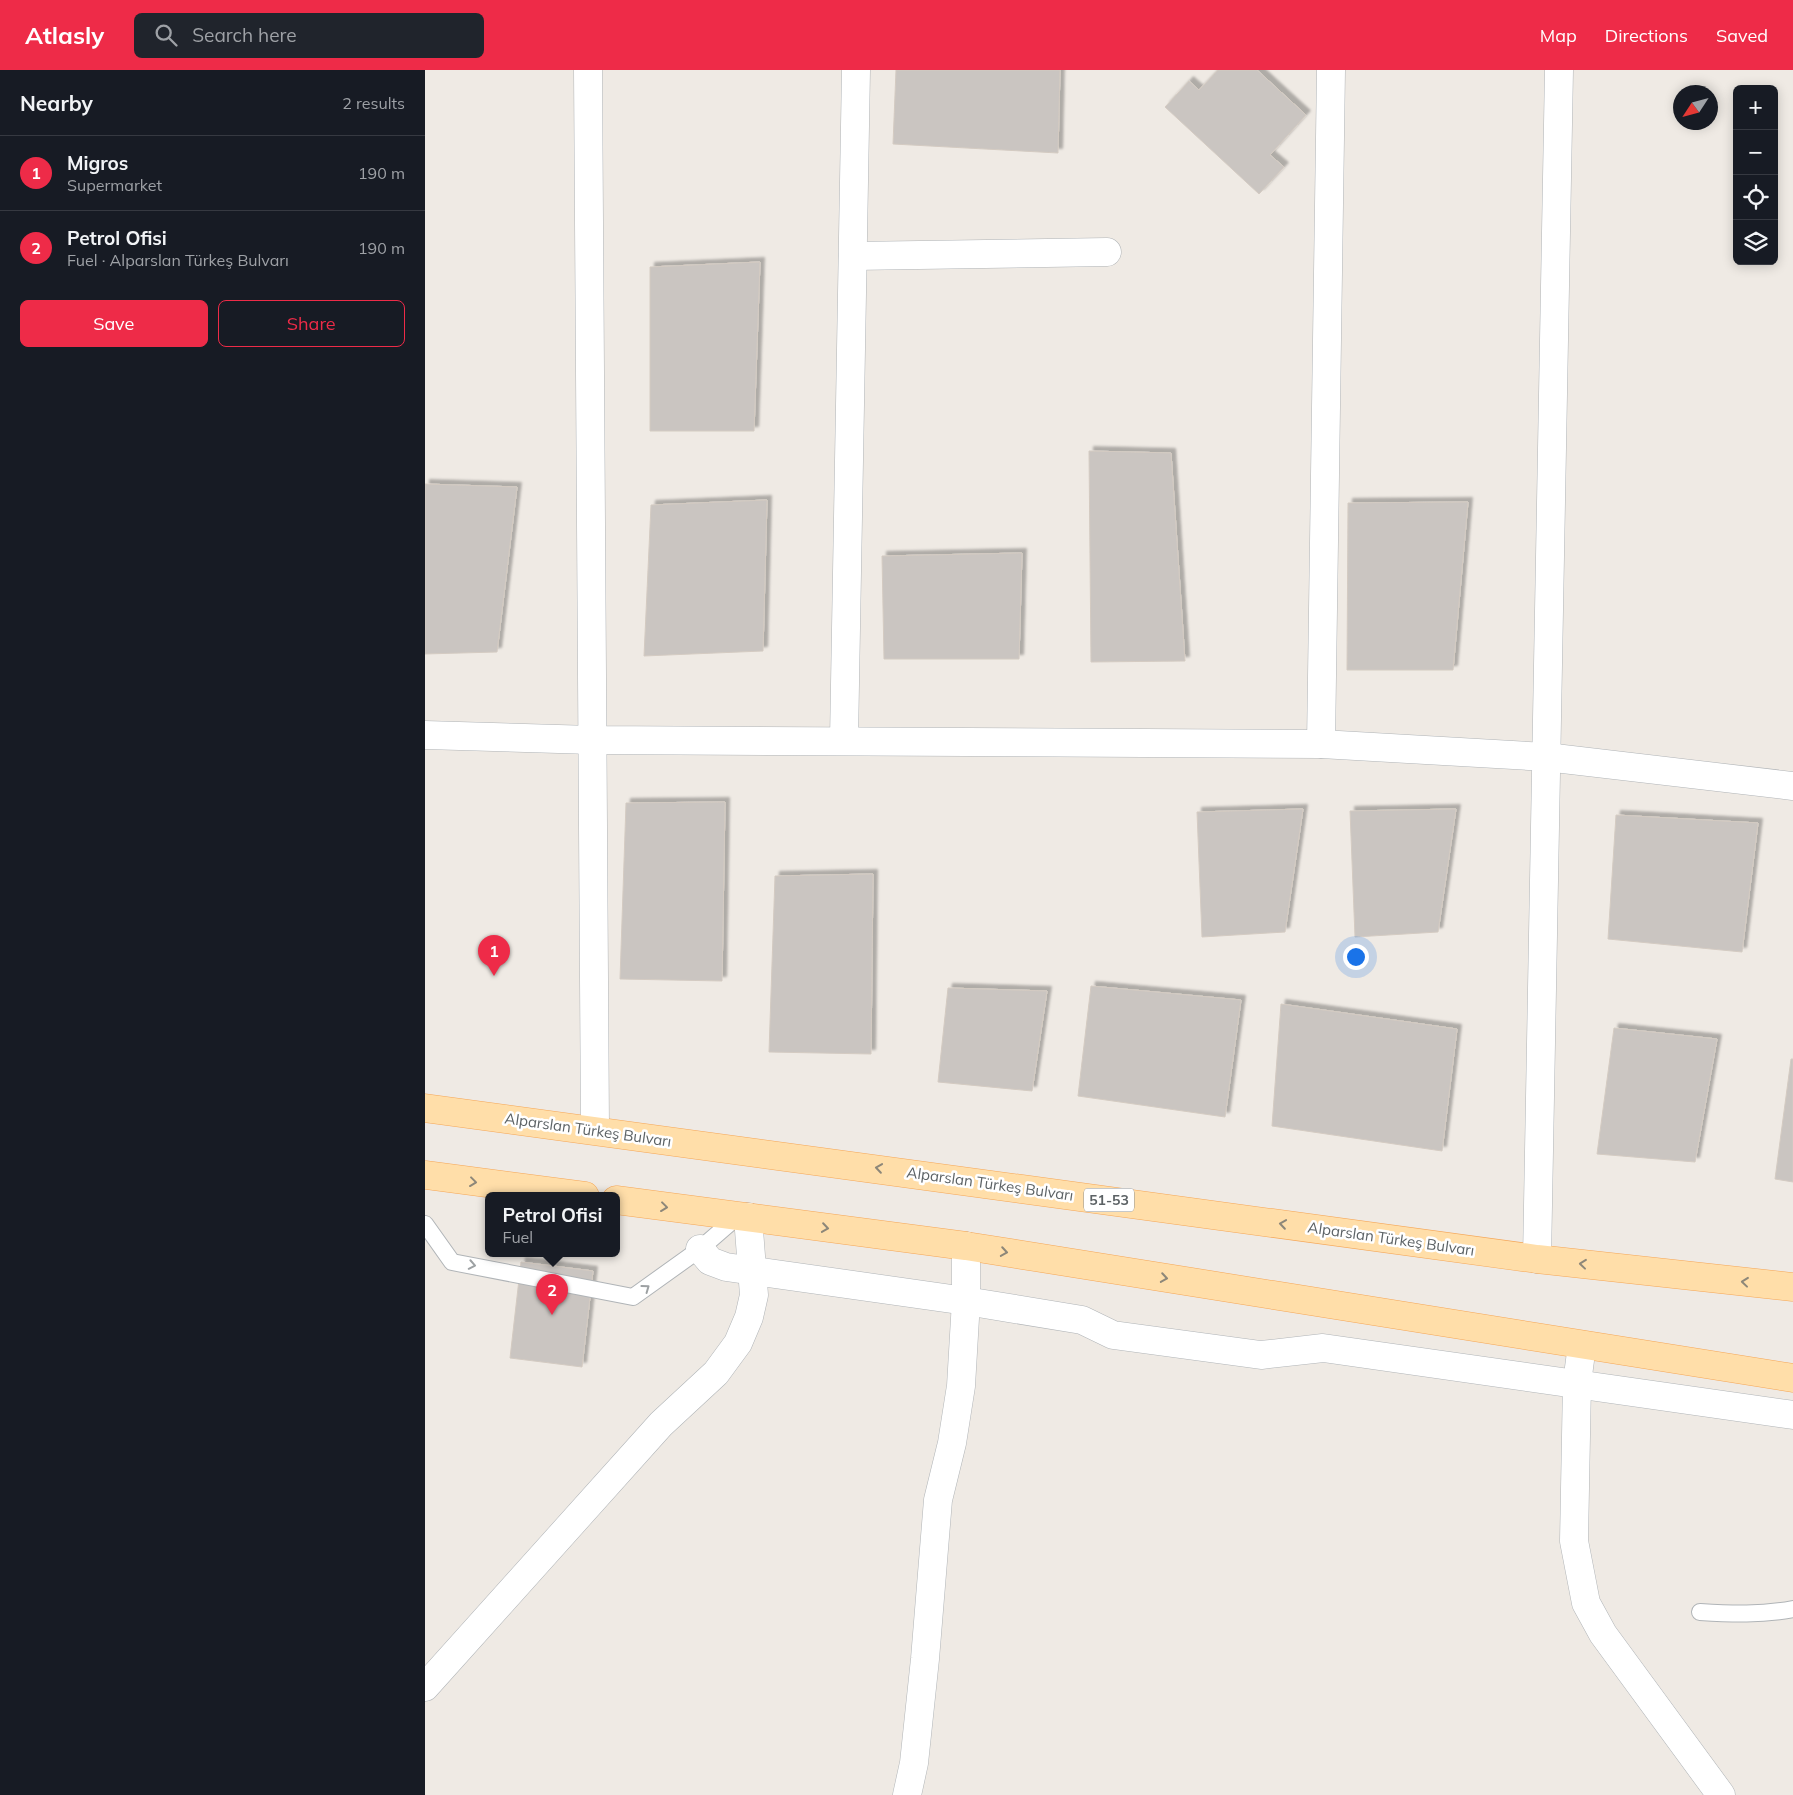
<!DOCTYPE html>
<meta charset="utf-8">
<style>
body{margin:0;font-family:Mulish,sans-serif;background:#20242c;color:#f1f3f6}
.controls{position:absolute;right:15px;top:15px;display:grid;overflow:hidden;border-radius:8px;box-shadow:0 2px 12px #0003}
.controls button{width:45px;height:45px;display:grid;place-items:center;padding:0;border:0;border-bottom:1px solid #363941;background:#171b24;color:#f1f3f6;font:25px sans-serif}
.compass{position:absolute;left:1248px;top:15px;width:45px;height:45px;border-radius:50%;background:#171b24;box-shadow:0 2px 12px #0003;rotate:234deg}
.you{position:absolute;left:930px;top:886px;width:18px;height:18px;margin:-12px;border:4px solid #fff;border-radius:50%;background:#1a73e8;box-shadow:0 0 0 8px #1a73e833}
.badge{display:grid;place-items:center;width:32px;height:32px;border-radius:50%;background:#ee2b48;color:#fff;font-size:16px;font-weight:700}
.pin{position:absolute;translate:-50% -41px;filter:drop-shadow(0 1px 2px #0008)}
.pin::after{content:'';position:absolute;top:26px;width:18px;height:15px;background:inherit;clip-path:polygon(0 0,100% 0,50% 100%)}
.popup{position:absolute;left:60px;top:1122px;width:135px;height:65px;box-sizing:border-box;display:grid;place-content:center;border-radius:8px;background:#171b24;filter:drop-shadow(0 1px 4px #0005);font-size:16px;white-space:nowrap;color:#9ea1a6}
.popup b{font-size:19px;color:#f1f3f6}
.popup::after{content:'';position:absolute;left:50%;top:100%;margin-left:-10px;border:10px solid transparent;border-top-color:#171b24}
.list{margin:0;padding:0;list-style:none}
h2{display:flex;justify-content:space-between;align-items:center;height:65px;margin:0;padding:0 20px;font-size:21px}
h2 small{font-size:16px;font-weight:400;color:#9ea1a6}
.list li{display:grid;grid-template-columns:32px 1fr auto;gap:15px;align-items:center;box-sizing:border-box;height:75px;padding:0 20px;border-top:1px solid #363941}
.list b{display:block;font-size:19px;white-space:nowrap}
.list p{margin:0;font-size:16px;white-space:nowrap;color:#9ea1a6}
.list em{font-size:16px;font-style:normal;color:#9ea1a6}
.actions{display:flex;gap:10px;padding:15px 20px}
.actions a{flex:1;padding:11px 0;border:1px solid #ee2b48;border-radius:8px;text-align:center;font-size:18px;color:#ee2b48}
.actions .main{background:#ee2b48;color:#fff}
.icon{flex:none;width:28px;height:28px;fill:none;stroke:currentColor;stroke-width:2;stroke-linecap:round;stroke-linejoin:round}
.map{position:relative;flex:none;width:1368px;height:1725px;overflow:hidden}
header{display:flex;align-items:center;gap:30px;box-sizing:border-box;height:70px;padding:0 25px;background:#ee2b48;color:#fff}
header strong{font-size:24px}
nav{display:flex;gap:28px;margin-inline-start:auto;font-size:18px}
.search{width:350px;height:45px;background:#20242c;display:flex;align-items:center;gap:12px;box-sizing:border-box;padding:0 18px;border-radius:8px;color:#9ea1a6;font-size:19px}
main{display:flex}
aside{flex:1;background:#171b24}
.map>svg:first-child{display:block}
</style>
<header>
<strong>Atlasly</strong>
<div class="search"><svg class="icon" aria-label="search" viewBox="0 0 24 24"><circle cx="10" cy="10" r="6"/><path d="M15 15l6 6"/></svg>Search here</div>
<nav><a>Map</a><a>Directions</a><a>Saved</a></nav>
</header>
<main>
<aside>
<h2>Nearby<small>2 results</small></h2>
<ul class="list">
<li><span class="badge">1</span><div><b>Migros</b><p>Supermarket</p></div><em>190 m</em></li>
<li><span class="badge">2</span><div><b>Petrol Ofisi</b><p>Fuel · Alparslan Türkeş Bulvarı</p></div><em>190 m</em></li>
</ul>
<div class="actions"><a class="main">Save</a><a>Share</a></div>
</aside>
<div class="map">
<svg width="1368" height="1725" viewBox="0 0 1368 1725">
<defs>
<filter id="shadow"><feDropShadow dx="4.5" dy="-4.5" stdDeviation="1" flood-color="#0004"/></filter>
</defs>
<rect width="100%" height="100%" fill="#efeae4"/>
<g fill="#cac5c1" stroke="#d4cbc2" filter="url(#shadow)">
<path d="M 471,0 L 635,0 L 633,83 L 468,74 Z"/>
<path d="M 793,0 L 832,0 L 881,45 L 845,85 L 859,97 L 834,124 L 740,37 L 764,11 L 774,20 Z"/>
<path d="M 335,192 L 329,361 L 225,361 L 225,197 Z"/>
<path d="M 664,381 L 746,383 L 760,591 L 666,592 Z"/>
<path d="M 0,414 L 92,417 L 72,582 L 0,584 Z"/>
<path d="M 342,430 L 338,581 L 219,586 L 226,435 Z"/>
<path d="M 1043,432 L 1028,600 L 922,600 L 923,433 Z"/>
<path d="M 597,483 L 594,589 L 459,589 L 457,486 Z"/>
<path d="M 300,732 L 297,911 L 195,909 L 201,733 Z"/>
<path d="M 878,739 L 860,862 L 777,867 L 772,742 Z"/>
<path d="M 1031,739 L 1013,862 L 930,867 L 925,741 Z"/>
<path d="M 1191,745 L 1333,753 L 1317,882 L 1183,869 Z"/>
<path d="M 448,804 L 446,984 L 344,982 L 350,806 Z"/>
<path d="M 666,916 L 816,930 L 800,1047 L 653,1026 Z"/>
<path d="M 523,918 L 622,921 L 607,1021 L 513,1012 Z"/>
<path d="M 856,934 L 1032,959 L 1017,1081 L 847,1056 Z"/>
<path d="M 1189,958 L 1292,969 L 1270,1092 L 1172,1084 Z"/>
<path d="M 1366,989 L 1368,989 L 1368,1112 L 1350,1109 Z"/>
<path d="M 96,1192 L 168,1201 L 157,1297 L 85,1288 Z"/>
</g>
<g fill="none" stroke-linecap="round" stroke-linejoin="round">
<g stroke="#b0b4b7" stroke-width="18">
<g id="service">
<path d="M 0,1154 L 27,1192 L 208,1227 L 275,1179 L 313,1146"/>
<path d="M 1275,1542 C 1307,1544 1336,1545 1368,1539"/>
</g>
</g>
<g stroke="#b0b4b7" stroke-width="29">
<g id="minor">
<path d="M 163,0 L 170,1060"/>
<path d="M 428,186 L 682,182"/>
<path d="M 0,665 L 167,670 L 896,674 L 1121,687 L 1368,716"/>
<path d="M 419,670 L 431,0"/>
<path d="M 896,674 L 906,0"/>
<path d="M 275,1179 L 285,1191 L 301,1197 L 541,1231 L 657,1250 L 688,1265 L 836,1285 L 898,1278 L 1368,1345"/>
<path d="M 1112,1189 L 1134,0"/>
<path d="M 1157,1275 L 1152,1313 L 1149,1471 L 1161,1533 L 1178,1564 L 1296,1725"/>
<path d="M 0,1617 L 236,1354 L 291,1303 L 313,1273 L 324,1247 L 329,1225 L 323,1147"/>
<path d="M 482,1725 L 489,1693 L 500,1589 L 513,1430 L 527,1373 L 536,1316 L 541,1231 L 541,1176"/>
</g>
</g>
<g stroke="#f5a657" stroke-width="29">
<g id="primary">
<path d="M 0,1038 L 1112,1189 L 1368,1217"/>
<path d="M 0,1105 L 160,1126"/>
<path d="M 191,1130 L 541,1176 L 1368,1308"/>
</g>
</g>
<use href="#service" stroke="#fff" stroke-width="16"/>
<use href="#minor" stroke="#fff" stroke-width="28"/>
<use href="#primary" stroke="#ffdea9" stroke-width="28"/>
</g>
<defs><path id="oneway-chevron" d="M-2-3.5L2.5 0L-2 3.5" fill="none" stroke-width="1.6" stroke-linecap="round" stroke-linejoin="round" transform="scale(1.25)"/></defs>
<g stroke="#8d8779">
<use href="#oneway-chevron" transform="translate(454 1098) rotate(-172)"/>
<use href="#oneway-chevron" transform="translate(48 1112) rotate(7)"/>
<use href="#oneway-chevron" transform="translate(239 1137) rotate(7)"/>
<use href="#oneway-chevron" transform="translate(858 1154) rotate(-172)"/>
<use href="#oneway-chevron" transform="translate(400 1158) rotate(8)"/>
<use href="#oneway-chevron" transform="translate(579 1182) rotate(9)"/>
<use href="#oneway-chevron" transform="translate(1158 1194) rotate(-174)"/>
<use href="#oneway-chevron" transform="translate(739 1208) rotate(9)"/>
<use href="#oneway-chevron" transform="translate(1320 1212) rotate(-174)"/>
</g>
<g stroke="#9da1a3">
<use href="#oneway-chevron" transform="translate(47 1195) rotate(11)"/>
<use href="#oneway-chevron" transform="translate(221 1218) rotate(-36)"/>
</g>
<g text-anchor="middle" stroke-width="5" stroke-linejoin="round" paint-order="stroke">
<rect fill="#fff" stroke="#8d9193" stroke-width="1" x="659" y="1118.5" width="50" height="23" rx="4"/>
<g font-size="14" font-weight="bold" fill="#5c6265">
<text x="684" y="1135">51-53</text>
</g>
<g font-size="15" fill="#5c6265" stroke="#fff">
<text transform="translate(163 1060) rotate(8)" y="5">Alparslan Türkeş Bulvarı</text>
<text transform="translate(565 1114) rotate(8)" y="5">Alparslan Türkeş Bulvarı</text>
<text transform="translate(966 1169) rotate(8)" y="5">Alparslan Türkeş Bulvarı</text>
</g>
</g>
</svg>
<div class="controls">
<button>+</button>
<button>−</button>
<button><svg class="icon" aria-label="locate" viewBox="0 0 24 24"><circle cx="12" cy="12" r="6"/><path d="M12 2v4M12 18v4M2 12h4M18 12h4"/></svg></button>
<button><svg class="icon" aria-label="layers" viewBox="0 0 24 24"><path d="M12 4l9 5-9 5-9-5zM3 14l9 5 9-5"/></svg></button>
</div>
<svg class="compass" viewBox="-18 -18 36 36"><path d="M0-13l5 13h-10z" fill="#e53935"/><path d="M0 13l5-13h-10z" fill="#9ea1a6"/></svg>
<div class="you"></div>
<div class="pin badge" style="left:69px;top:906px">1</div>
<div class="pin badge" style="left:127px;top:1245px">2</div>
<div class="popup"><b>Petrol Ofisi</b>Fuel</div>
</div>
</main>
